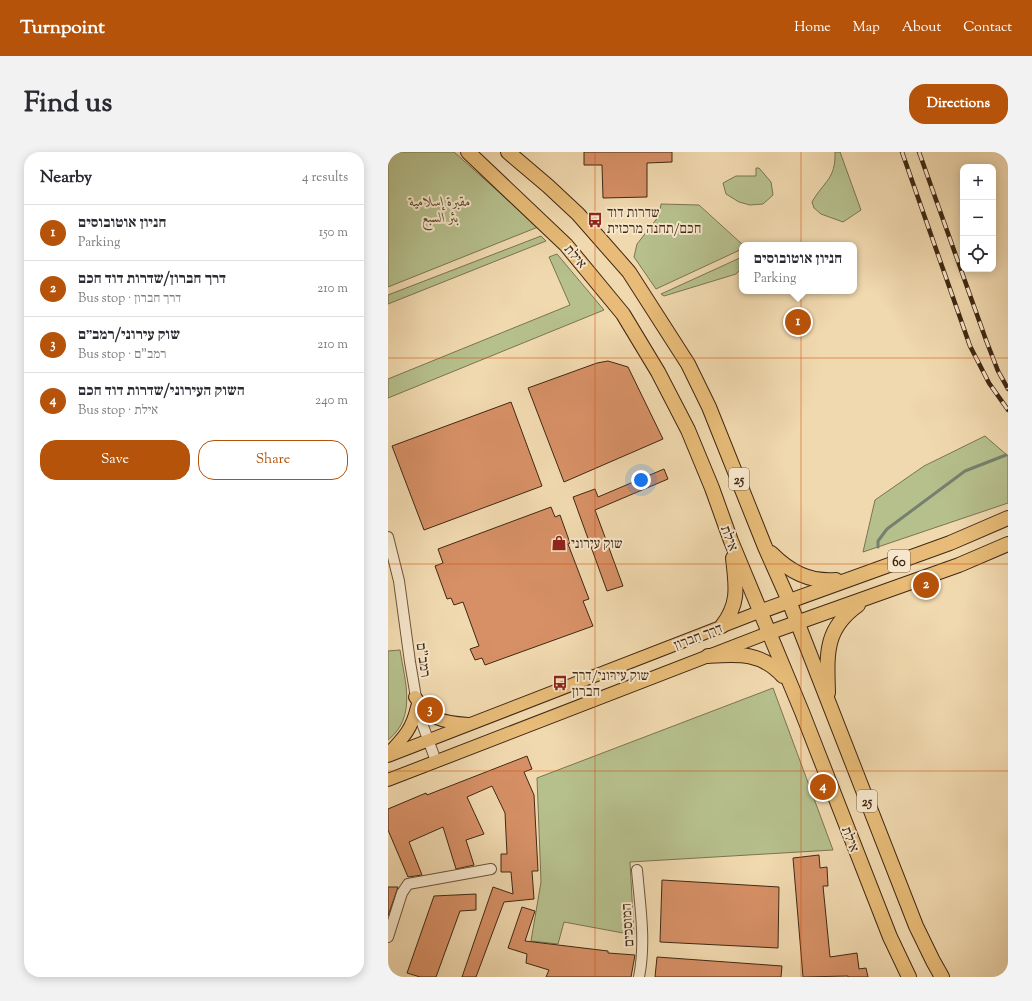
<!DOCTYPE html>
<meta charset="utf-8">
<style>
body{margin:0;font-family:"Sorts Mill Goudy",Amiri,"Frank Ruhl Libre",serif;background:#f2f2f3;color:#2b2b33}
.controls{position:absolute;right:12px;top:12px;display:grid;overflow:hidden;border-radius:8px;box-shadow:0 2px 10px #0003}
.controls button{width:36px;height:36px;display:grid;place-items:center;padding:0;border:0;border-bottom:1px solid #e1e1e2;background:#fff;color:#2b2b33;font:20px sans-serif}
.you{position:absolute;left:253px;top:328px;width:14px;height:14px;margin:-10px;border:3px solid #fff;border-radius:50%;background:#1a73e8;box-shadow:0 0 0 6px #1a73e833}
.badge{display:grid;place-items:center;width:26px;height:26px;border-radius:50%;background:#b45309;color:#fff;font-size:13px;font-weight:700}
.pin{position:absolute;translate:-50% -50%;border:2px solid #fff;box-shadow:0 1px 4px #0006}
.popup{position:absolute;left:351px;top:90px;width:118px;height:52px;box-sizing:border-box;display:grid;place-content:center;border-radius:8px;background:#fff;filter:drop-shadow(0 1px 3px #0005);font-size:13px;white-space:nowrap;color:#7c7c81}
.popup b{font-size:15px;color:#2b2b33}
.popup::after{content:'';position:absolute;left:50%;top:100%;margin-left:-8px;border:8px solid transparent;border-top-color:#fff}
.list{margin:0;padding:0;list-style:none}
h2{display:flex;justify-content:space-between;align-items:center;height:52px;margin:0;padding:0 16px;font-size:17px}
h2 small{font-size:13px;font-weight:400;color:#7c7c81}
.list li{display:grid;grid-template-columns:26px 1fr auto;gap:12px;align-items:center;box-sizing:border-box;height:56px;padding:0 16px;border-top:1px solid #e1e1e2}
.list b{display:block;font-size:15px;white-space:nowrap}
.list p{margin:0;font-size:13px;white-space:nowrap;color:#7c7c81}
.list em{font-size:13px;font-style:normal;color:#7c7c81}
.actions{display:flex;gap:8px;padding:12px 16px}
.actions a{flex:1;padding:9px 0;border:1px solid #b45309;border-radius:16px;text-align:center;font-size:14px;color:#b45309}
.actions .main{background:#b45309;color:#fff}
.icon{flex:none;width:22px;height:22px;fill:none;stroke:currentColor;stroke-width:2;stroke-linecap:round;stroke-linejoin:round}
.map{position:relative;flex:none;width:620px;height:825px;overflow:hidden;border-radius:16px}
header{display:flex;align-items:center;gap:24px;box-sizing:border-box;height:56px;padding:0 20px;background:#b45309;color:#fff}
header strong{font-size:19px}
nav{display:flex;gap:22px;margin-inline-start:auto;font-size:14px}
.intro{display:flex;align-items:center;justify-content:space-between;box-sizing:border-box;height:96px;padding:0 24px}
h1{margin:0;font-size:28px}
.button{padding:10px 18px;border-radius:16px;background:#b45309;color:#fff;font-size:14px;font-weight:700}
main{display:flex;gap:24px;padding:0 24px}
aside{flex:1;background:#fff;border-radius:16px;box-shadow:0 2px 10px #0003}
.map>svg:first-child{display:block}
</style>
<header>
<strong>Turnpoint</strong>
<nav><a>Home</a><a>Map</a><a>About</a><a>Contact</a></nav>
</header>
<div class="intro"><h1>Find us</h1><a class="button">Directions</a></div>
<main>
<aside>
<h2>Nearby<small>4 results</small></h2>
<ul class="list">
<li><span class="badge">1</span><div><b>חניון אוטובוסים</b><p>Parking</p></div><em>150 m</em></li>
<li><span class="badge">2</span><div><b>דרך חברון/שדרות דוד חכם</b><p>Bus stop · דרך חברון</p></div><em>210 m</em></li>
<li><span class="badge">3</span><div><b>שוק עירוני/רמב״ם</b><p>Bus stop · רמב&quot;ם</p></div><em>210 m</em></li>
<li><span class="badge">4</span><div><b>השוק העירוני/שדרות דוד חכם</b><p>Bus stop · אילת</p></div><em>240 m</em></li>
</ul>
<div class="actions"><a class="main">Save</a><a>Share</a></div>
</aside>
<div class="map">
<svg width="620" height="825" viewBox="0 0 620 825">
<rect width="100%" height="100%" fill="#f1d9af"/>
<filter id="stains"><feTurbulence type="fractalNoise" baseFrequency=".005" numOctaves="4"/><feColorMatrix values="0 0 0 0 .2 0 0 0 0 .09 0 0 0 0 .02 0 0 0 .5 -.17"/></filter>
<radialGradient id="worn" r=".72"><stop offset=".6" stop-color="#630" stop-opacity="0"/><stop offset="1" stop-color="#630" stop-opacity=".3"/></radialGradient>
<g fill="#b6c08d" stroke="#7b7450">
<path d="M 0,0 L 66,0 L 150,75 L 0,135 Z"/>
<path d="M 447,0 L 452,0 L 473,58 L 455,70 L 433,62 L 426,56 L 424,50 C 436,29 448,27 447,0 Z"/>
<path d="M 368,16 L 371,16 L 383,30 L 385,43 L 375,52 L 362,53 L 351,50 L 338,42 L 335,31 L 348,24 L 368,24 Z"/>
<path d="M 273,52 L 311,53 L 355,93 L 354,97 L 268,137 L 246,105 L 249,92 L 271,64 Z"/>
<path d="M 153,84 L 158,89 L 0,152 L 0,143 Z"/>
<path d="M 169,102 L 216,158 L 0,246 L 0,227 L 182,153 L 161,105 Z"/>
<path d="M 354,105 L 354,116 L 348,122 L 276,144 L 273,142 Z"/>
<path d="M 597,284 L 620,304 L 620,351 L 475,400 L 487,348 L 536,314 Z"/>
<path d="M 12,498 C 17,530 29,565 0,588 L 0,499 Z"/>
<path d="M 385,536 L 445,698 L 242,710 L 246,783 L 176,770 L 170,792 L 143,789 L 153,730 L 149,626 Z"/>
</g>
<g fill="none" stroke-linecap="round" stroke-linejoin="round">
<path stroke="#77806e" stroke-width="3" d="M 490,395 L 490,389 L 499,377 L 577,319 L 618,303"/>
</g>
<g fill="#d79066" stroke="#402813">
<path d="M 196,0 L 284,0 L 284,10 L 259,11 L 259,45 L 215,46 L 214,13 L 196,13 Z"/>
<path d="M 220,209 L 240,215 L 275,287 L 176,330 L 140,236 L 209,211 Z"/>
<path d="M 123,250 L 154,334 L 36,378 L 4,294 Z"/>
<path d="M 276,317 L 280,327 L 207,358 L 235,434 L 219,439 L 185,345 L 207,337 L 210,345 Z"/>
<path d="M 163,355 L 167,365 L 172,363 L 182,391 L 180,392 L 201,447 L 195,449 L 205,474 L 97,513 L 94,506 L 87,508 L 82,497 L 91,494 L 75,450 L 66,453 L 63,446 L 59,447 L 47,414 L 55,411 L 50,397 Z"/>
<path d="M 139,604 L 144,617 L 136,620 L 146,643 L 150,719 L 144,719 L 146,747 L 116,750 L 88,825 L 74,825 L 105,735 L 125,742 L 123,720 L 113,720 L 113,702 L 119,702 L 117,661 L 104,634 L 79,645 L 96,682 L 78,688 L 86,713 L 68,717 L 55,675 L 21,690 L 34,723 L 20,725 L 0,678 L 0,657 L 38,641 L 39,643 Z"/>
<path d="M 431,703 L 432,716 L 439,715 L 440,734 L 435,734 L 442,805 L 469,801 L 471,817 L 478,816 L 480,825 L 460,825 L 460,824 L 415,825 L 405,706 Z"/>
<path d="M 274,728 L 391,735 L 390,796 L 272,790 Z"/>
<path d="M 0,735 L 10,735 L 0,764 Z"/>
<path d="M 88,742 L 88,758 L 72,759 L 48,825 L 32,825 L 19,821 L 46,744 Z"/>
<path d="M 134,755 L 147,759 L 137,789 L 220,799 L 220,801 L 247,803 L 243,825 L 158,825 L 161,818 L 138,811 L 139,802 L 120,796 Z"/>
<path d="M 269,805 L 394,814 L 393,825 L 267,825 Z"/>
</g>
<g fill="none" stroke-linecap="round" stroke-linejoin="round">
<g stroke="#6c543a" stroke-width="12">
<g id="minor">
<path d="M 0,385 L 11,429 L 22,510 L 31,563 L 48,609"/>
<path d="M 249,718 C 252,754 258,790 251,825"/>
<path d="M 0,785 L 14,741 L 20,732 L 103,717"/>
</g>
</g>
<g stroke="#402813" stroke-width="14">
<g id="major">
<path d="M 27,545 C 44,568 52,570 80,572"/>
<path d="M 0,602 C 16,585 24,577 29,555"/>
<path d="M 0,604 L 371,460"/>
<path d="M 0,628 L 380,481"/>
</g>
</g>
<g stroke="#402813" stroke-width="16">
<g id="highway">
<path d="M 80,0 L 178,93 L 235,162 L 270,220 L 300,278 L 324,336 L 343,389 L 414,560 L 502,785 L 521,825"/>
<path d="M 120,0 L 160,34 L 190,62 L 241,120 L 300,212 L 321,255 L 377,395 L 401,449 L 528,774 L 545,809 L 554,825"/>
<path d="M 383,401 C 402,420 421,430 448,428"/>
<path d="M 371,460 L 562,391 L 620,366"/>
<path d="M 334,474 C 352,451 348,433 345,406"/>
<path d="M 380,481 L 571,413 L 620,392"/>
<path d="M 320,504 C 351,502 373,500 395,524"/>
<path d="M 440,541 C 439,503 436,477 470,453"/>
</g>
</g>
<use href="#minor" stroke="#f6e6cb" stroke-width="10"/>
<use href="#major" stroke="#e8bc78" stroke-width="12"/>
<use href="#highway" stroke="#e8bc78" stroke-width="14"/>
<g stroke="#402813" stroke-width="4.5">
<g id="rail">
<path d="M 514,0 L 582,194 L 601,231 L 620,258"/>
<path d="M 531,0 L 598,188 L 610,219 L 620,237"/>
</g>
</g>
<use href="#rail" stroke="#f6e6cb" stroke-width="3" stroke-dasharray="9" stroke-linecap="butt"/>
</g>
<path fill="none" stroke="#cf520d" stroke-width="1" stroke-opacity="0.55" d="M 207,0 L 207,825M 413,0 L 413,825M 0,206 L 620,206M 0,412 L 620,412M 0,619 L 620,619"/>
<defs>
<g id="bus-bare" transform="scale(1.2)"><path d="M-5-6H5V4H4V6H2V4H-2V6H-4V4H-5ZM-3.5-4V0h7V-4ZM-3.5 1.2v1.5H-2V1.2ZM2 1.2v1.5H3.5V1.2Z" fill="#8f2418" stroke="#f6e6cb" stroke-width="2.5" paint-order="stroke"/></g>
<g id="shop-bare" transform="scale(1.2)"><path d="M-5-2.5h2.3a2.7 3.5 0 0 1 5.4 0H5L5.5 6h-11ZM-1.5-2.5h3a1.5 2.3 0 0 0-3 0Z" fill="#8f2418" stroke="#f6e6cb" stroke-width="2.5" paint-order="stroke"/></g>
</defs>
<g fill-rule="evenodd">
<use href="#bus-bare" x="207" y="68"/>
<use href="#shop-bare" x="171" y="391"/>
<use href="#bus-bare" x="172" y="531"/>
</g>
<g text-anchor="middle" stroke-width="4" stroke-linejoin="round" paint-order="stroke">
<g fill="#f6e6cb" stroke="#77614a" stroke-width="1">
<rect x="341" y="316" width="20" height="22" rx="3"/>
<rect x="500" y="398" width="22" height="22" rx="3"/>
<rect x="469" y="638" width="20" height="22" rx="3"/>
</g>
<g font-size="13" font-weight="bold" fill="#402813">
<text x="351" y="332">25</text>
<text x="511" y="414">60</text>
<text x="479" y="654">25</text>
</g>
<g font-size="14" font-style="italic" fill="#5e4e32" stroke="#f6e6cb">
<text x="52" y="54">مقبرة إسلامية<tspan x="52" dy="16">بئر السبع</tspan></text>
</g>
<g font-size="14" fill="#402813" stroke="#f6e6cb" text-anchor="start">
<text x="219" y="65">שדרות דוד<tspan x="219" dy="16">חכם/תחנה מרכזית</tspan></text>
<text x="183" y="396">שוק עירוני</text>
<text x="184" y="528">שוק עירוני/דרך<tspan x="184" dy="16">חברון</tspan></text>
</g>
<g font-size="14" fill="#402813" stroke="#f6e6cb">
<text transform="translate(188 104) rotate(50)" y="5">אילת</text>
<text transform="translate(342 386) rotate(69)" y="5">אילת</text>
<text transform="translate(310 484) rotate(-21)" y="5">דרך חברון</text>
<text transform="translate(36 508) rotate(82)" y="5">רמב"ם</text>
<text transform="translate(463 687) rotate(69)" y="5">אילת</text>
<text transform="translate(239 773) rotate(-94)" y="5">המוסכים</text>
</g>
</g>
<rect width="100%" height="100%" filter="url(#stains)"/>
<rect width="100%" height="100%" fill="url(#worn)"/>
</svg>
<div class="controls">
<button>+</button>
<button>−</button>
<button><svg class="icon" aria-label="locate" viewBox="0 0 24 24"><circle cx="12" cy="12" r="6"/><path d="M12 2v4M12 18v4M2 12h4M18 12h4"/></svg></button>
</div>
<div class="you"></div>
<div class="pin badge" style="left:410px;top:170px">1</div>
<div class="popup"><b>חניון אוטובוסים</b>Parking</div>
<div class="pin badge" style="left:538px;top:433px">2</div>
<div class="pin badge" style="left:42px;top:558px">3</div>
<div class="pin badge" style="left:435px;top:635px">4</div>
</div>
</main>
